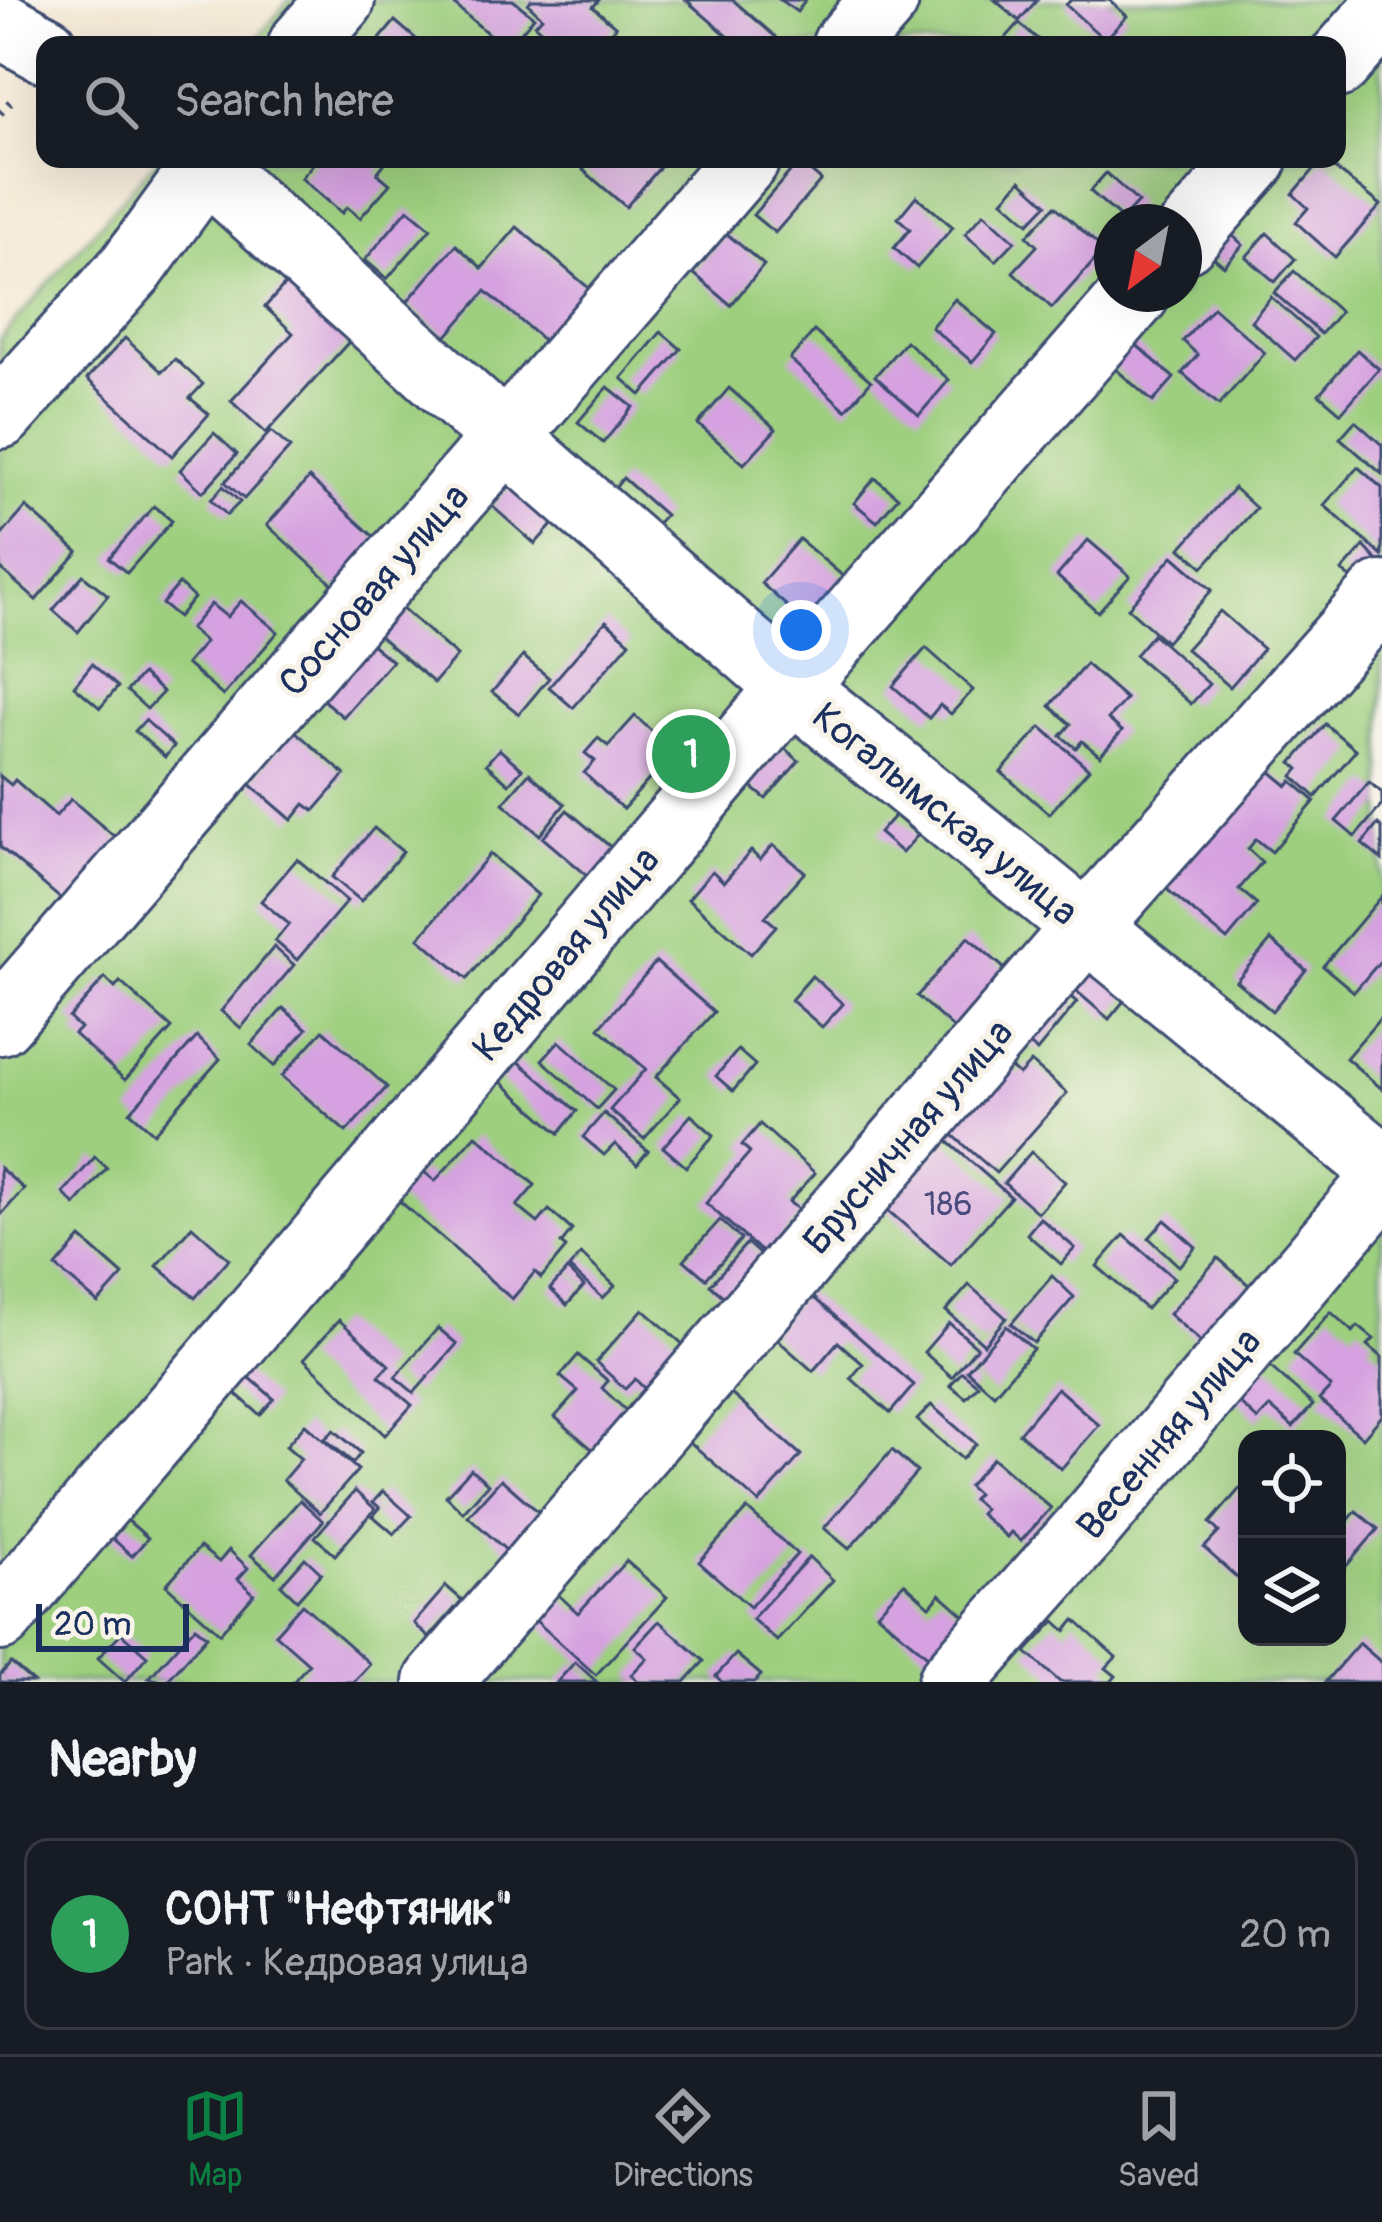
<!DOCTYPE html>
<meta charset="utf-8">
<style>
body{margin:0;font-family:Pangolin,sans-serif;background:#20242c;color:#f1f3f6}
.controls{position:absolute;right:36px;bottom:36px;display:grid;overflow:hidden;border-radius:24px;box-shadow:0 12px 48px #0002}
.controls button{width:108px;height:108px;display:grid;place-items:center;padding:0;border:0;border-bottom:3px solid #363941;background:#171b24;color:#f1f3f6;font:60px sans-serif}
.compass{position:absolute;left:1094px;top:204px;width:108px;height:108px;border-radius:50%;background:#171b24;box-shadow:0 12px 48px #0002;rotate:212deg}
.scale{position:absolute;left:36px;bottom:30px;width:153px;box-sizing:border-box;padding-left:12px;border:6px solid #1b2f5e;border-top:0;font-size:33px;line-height:42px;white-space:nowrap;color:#1b2f5e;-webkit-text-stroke:9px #f7f3e8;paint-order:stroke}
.you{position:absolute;left:801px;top:630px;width:42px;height:42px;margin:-30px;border:9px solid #fff;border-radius:50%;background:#1a73e8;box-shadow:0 0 0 18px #1a73e833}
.badge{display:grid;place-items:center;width:78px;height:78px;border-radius:50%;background:#0b8043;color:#fff;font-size:39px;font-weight:700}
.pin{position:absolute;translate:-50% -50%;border:6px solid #fff;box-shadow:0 3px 12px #0006}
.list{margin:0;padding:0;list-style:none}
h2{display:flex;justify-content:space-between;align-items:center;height:156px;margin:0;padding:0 48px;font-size:51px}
h2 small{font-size:39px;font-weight:400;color:#9ea1a6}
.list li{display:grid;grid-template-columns:78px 1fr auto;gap:36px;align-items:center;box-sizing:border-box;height:192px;margin:0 24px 24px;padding:0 24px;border:3px solid #363941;border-radius:24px}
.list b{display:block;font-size:45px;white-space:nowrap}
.list p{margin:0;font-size:39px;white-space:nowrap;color:#9ea1a6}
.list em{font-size:39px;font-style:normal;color:#9ea1a6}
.icon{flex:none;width:66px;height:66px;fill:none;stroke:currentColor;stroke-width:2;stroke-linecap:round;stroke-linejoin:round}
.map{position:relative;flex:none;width:1382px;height:1682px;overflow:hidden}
.search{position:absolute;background:#171b24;box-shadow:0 12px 48px #0002;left:36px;right:36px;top:36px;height:132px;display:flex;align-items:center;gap:30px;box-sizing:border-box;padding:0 42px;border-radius:24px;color:#9ea1a6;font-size:45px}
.sheet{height:372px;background:#171b24}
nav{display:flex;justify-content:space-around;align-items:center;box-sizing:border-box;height:168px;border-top:3px solid #363941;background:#171b24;font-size:33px;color:#9ea1a6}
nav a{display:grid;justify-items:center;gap:6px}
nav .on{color:#0b8043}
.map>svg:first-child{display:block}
</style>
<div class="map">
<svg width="1382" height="1682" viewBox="0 0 1382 1682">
<rect width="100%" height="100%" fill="#f7f3e8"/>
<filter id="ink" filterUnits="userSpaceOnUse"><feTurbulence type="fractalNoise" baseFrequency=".00833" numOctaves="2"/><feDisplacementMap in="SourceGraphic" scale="24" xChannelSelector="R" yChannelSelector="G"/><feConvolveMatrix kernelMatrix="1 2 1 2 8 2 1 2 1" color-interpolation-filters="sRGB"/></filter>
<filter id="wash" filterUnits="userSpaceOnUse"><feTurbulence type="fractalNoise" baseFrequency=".004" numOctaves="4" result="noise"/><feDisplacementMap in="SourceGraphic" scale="48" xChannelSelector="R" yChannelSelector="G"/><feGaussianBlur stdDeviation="2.7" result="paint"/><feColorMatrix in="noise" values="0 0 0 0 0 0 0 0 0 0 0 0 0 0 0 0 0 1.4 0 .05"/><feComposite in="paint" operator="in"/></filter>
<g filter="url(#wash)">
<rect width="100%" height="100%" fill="#f5e9d5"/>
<path fill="#9dcf7e" stroke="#5c7f6e" stroke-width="3" fill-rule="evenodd" d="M 289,0 L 1382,0 L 1382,1682 L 0,1682 L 0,339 L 157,159 L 1337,159 L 1337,45 L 252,45 ZM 1112,222 L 1184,222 L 1184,294 L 1112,294 ZM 1247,1439 L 1337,1439 L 1337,1637 L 1247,1637 Z"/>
<g id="blocks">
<g fill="#d6a1e0">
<path d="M 449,0 L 513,0 L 534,17 L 510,45 L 501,45 Z"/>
<path d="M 531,0 L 599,0 L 593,7 L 616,27 L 600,45 L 557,45 L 535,25 L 542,17 L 528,4 Z"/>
<path d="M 686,0 L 733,0 L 785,45 L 738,45 Z"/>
<path d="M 780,0 L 806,0 L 797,12 Z"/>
<path d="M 995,0 L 1037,0 L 1019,21 Z"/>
<path d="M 1071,0 L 1109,0 L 1127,16 L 1105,40 L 1066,5 Z"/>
<path d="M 395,21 L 423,45 L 375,45 Z"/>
<path d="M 1019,23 L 1041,42 L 1038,45 L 1010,45 L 1004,40 Z"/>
<path d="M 317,159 L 388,159 L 377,173 L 390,184 L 360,218 L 347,207 L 342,213 L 301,178 Z"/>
<path d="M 593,159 L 667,159 L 626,207 L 583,170 Z"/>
<path d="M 1323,159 L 1381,205 L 1335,257 L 1296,222 L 1308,208 L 1293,194 Z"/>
<path d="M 799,161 L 821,180 L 775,233 L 753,215 Z"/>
<path d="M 1106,173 L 1138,202 L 1122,219 L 1090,191 Z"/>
<path d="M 1021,180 L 1047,204 L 1029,223 L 1003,200 Z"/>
<path d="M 916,196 L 953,227 L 917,268 L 894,248 L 910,229 L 898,218 Z"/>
<path d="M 1055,206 L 1104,250 L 1052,308 L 1013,272 L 1037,246 L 1027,236 Z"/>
<path d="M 408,209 L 431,228 L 387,279 L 365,260 Z"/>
<path d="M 984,213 L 1015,241 L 996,261 L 965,234 Z"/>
<path d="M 517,227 L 597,295 L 552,348 L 486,291 L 446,337 L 406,303 L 456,245 L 482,268 Z"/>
<path d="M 726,233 L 764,265 L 731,305 L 692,272 Z"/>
<path d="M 1267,233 L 1295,259 L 1275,282 L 1246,257 Z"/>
<path d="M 1231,234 L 1243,245 L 1224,266 L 1212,256 Z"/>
<path d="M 1294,271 L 1340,312 L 1321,334 L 1274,293 Z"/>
<path d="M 293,276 L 356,334 L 266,433 L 231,401 L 293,333 L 265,307 Z"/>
<path d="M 1271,297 L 1316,337 L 1295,360 L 1251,321 Z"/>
<path d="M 955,299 L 996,334 L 972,362 L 931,327 Z"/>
<path d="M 1213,307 L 1265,353 L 1219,405 L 1182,373 L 1198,355 L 1183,341 Z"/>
<path d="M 814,331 L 871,381 L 846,410 L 790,359 Z"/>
<path d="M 661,332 L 681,349 L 641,395 L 622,378 Z"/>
<path d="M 125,338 L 162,372 L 175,359 L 203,384 L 190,398 L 209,414 L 172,456 L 87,379 Z"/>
<path d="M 906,341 L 949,380 L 919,415 L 875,376 Z"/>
<path d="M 1132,341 L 1174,378 L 1153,402 L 1111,365 Z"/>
<path d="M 1357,350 L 1379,369 L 1341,413 L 1319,394 Z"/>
<path d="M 608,387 L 633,407 L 603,443 L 578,422 Z"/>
<path d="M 729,388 L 776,429 L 744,464 L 698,424 Z"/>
<path d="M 1355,421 L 1382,445 L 1382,474 L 1340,438 Z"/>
<path d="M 271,431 L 290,448 L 244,499 L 225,482 Z"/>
<path d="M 214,433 L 237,454 L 203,492 L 180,470 Z"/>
<path d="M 1358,467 L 1382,488 L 1382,556 L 1324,505 Z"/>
<path d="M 309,478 L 381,543 L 338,589 L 267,525 Z"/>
<path d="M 623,478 L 665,515 L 657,524 L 615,488 Z"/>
<path d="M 875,478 L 898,497 L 877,522 L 854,503 Z"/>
<path d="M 223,486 L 240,502 L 227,515 L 211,500 Z"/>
<path d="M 510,486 L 553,524 L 535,544 L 492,506 Z"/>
<path d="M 1234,488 L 1256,508 L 1203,567 L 1181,548 Z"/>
<path d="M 154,506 L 172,521 L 127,573 L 109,558 Z"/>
<path d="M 26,507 L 78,552 L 36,600 L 0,568 L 0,537 Z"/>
<path d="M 799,539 L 844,577 L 805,622 L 761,583 Z"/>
<path d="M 1088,540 L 1130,576 L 1098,612 L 1057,576 Z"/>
<path d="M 1364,546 L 1382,566 L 1362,588 L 1342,571 Z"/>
<path d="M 1173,556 L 1212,590 L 1166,642 L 1128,608 Z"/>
<path d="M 83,575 L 108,595 L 78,632 L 53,610 Z"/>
<path d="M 179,584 L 194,598 L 178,617 L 162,604 Z"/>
<path d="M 241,601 L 278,632 L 223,696 L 186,664 L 205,642 L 190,629 L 211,604 L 227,617 Z"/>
<path d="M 402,608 L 457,656 L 434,683 L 379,636 Z"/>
<path d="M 1220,611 L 1263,649 L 1230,687 L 1186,649 Z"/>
<path d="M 606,621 L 630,642 L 573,708 L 549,687 Z"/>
<path d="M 1153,634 L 1209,684 L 1191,704 L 1135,655 Z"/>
<path d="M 364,638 L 392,661 L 343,717 L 316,694 Z"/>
<path d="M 926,648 L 973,690 L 951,714 L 940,705 L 929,718 L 893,686 Z"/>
<path d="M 523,656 L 549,678 L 519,714 L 492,692 Z"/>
<path d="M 92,664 L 118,687 L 100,708 L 74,686 Z"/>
<path d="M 1086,664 L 1126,699 L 1108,719 L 1122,731 L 1100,756 L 1082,741 L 1076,748 L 1061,736 L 1071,724 L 1050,706 Z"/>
<path d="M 142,674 L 163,692 L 147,709 L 127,691 Z"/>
<path d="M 635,716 L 674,751 L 623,809 L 584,773 L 595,761 L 585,753 L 598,738 L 608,746 Z"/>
<path d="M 145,720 L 174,746 L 165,757 L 135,731 Z"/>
<path d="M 1325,724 L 1356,750 L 1316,797 L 1293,776 L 1299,769 L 1292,763 Z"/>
<path d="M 1041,727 L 1089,769 L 1049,814 L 1001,772 Z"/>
<path d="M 294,730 L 345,775 L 314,811 L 305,804 L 292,820 L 249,783 Z"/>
<path d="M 782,746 L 799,761 L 766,799 L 749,785 Z"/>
<path d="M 499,749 L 522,769 L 509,784 L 486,764 Z"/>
<path d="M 1264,766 L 1288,786 L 1292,781 L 1315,801 L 1272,852 L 1256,839 L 1248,849 L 1262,862 L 1239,889 L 1257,904 L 1227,940 L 1163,886 Z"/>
<path d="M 529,773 L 565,804 L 540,835 L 503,803 Z"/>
<path d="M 0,776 L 11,785 L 15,780 L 56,816 L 71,799 L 123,844 L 70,907 L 0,847 Z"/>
<path d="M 1369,782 L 1382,792 L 1382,805 L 1355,837 L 1336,821 Z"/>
<path d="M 567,810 L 620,855 L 596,883 L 543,838 Z"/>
<path d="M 895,815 L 918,835 L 902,853 L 879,833 Z"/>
<path d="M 1378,824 L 1382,828 L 1382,860 L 1362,844 Z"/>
<path d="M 374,828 L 403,852 L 361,901 L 332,877 Z"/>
<path d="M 773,845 L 805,872 L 765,917 L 776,926 L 751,954 L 688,899 L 712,871 L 724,882 L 751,851 L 760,860 Z"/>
<path d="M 490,854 L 538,895 L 467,979 L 419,938 Z"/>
<path d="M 297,859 L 347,901 L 297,960 L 275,941 L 289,924 L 261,901 Z"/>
<path d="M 1382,896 L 1382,959 L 1354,992 L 1323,966 Z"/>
<path d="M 968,937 L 1012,975 L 960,1034 L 917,996 Z"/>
<path d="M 1271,940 L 1306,970 L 1272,1011 L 1236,981 Z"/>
<path d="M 274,947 L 294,965 L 241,1028 L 221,1011 Z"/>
<path d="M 1085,961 L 1128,996 L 1109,1019 L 1067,983 Z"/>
<path d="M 656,962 L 714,1012 L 656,1077 L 680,1098 L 644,1139 L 610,1110 L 646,1069 L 599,1028 Z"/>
<path d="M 812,976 L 843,1004 L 822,1027 L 791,1000 Z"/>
<path d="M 105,978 L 115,988 L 120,982 L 172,1028 L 125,1080 L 74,1034 L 80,1028 L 69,1018 Z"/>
<path d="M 1059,988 L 1077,1002 L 1037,1051 L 1019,1037 Z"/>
<path d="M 283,1008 L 307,1029 L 274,1066 L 251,1045 Z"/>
<path d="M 1382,1016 L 1382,1089 L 1346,1058 Z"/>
<path d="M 323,1030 L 387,1087 L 346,1132 L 282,1076 Z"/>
<path d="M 197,1037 L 220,1059 L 154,1133 L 130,1112 Z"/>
<path d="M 559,1041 L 614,1090 L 597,1109 L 542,1060 Z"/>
<path d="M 738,1050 L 755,1065 L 733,1091 L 716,1076 Z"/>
<path d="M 518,1061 L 577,1111 L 559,1133 L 500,1081 Z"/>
<path d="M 1004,1062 L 1019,1075 L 1031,1062 L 1067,1093 L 996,1173 L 945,1128 Z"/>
<path d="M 604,1113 L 648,1151 L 637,1164 L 615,1144 L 604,1155 L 583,1137 Z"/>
<path d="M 691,1115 L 714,1135 L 686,1167 L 663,1147 Z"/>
<path d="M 760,1124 L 815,1173 L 789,1202 L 803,1213 L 766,1256 L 706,1203 L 750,1152 L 742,1145 Z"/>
<path d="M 476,1135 L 535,1185 L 517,1206 L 538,1223 L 549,1210 L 572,1230 L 561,1244 L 566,1248 L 541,1278 L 535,1272 L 512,1299 L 396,1198 L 422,1170 L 435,1181 Z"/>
<path d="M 945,1139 L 1011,1197 L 951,1265 L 885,1208 Z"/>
<path d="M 1031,1152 L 1065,1182 L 1038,1213 L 1004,1183 Z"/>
<path d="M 95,1157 L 107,1168 L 75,1205 L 63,1193 Z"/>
<path d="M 0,1168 L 24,1189 L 0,1216 Z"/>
<path d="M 1040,1218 L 1075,1248 L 1061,1264 L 1027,1234 Z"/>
<path d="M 720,1220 L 741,1239 L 706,1279 L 684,1260 Z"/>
<path d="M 1165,1220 L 1196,1247 L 1179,1266 L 1149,1238 Z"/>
<path d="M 192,1226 L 229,1259 L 195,1298 L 157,1266 Z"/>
<path d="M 1124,1235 L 1174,1278 L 1146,1309 L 1097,1266 Z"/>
<path d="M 81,1238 L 123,1275 L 98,1303 L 56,1267 Z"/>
<path d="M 747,1243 L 770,1264 L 733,1305 L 710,1285 Z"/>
<path d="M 581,1254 L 615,1286 L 603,1298 L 569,1268 Z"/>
<path d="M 1218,1258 L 1259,1294 L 1210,1350 L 1169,1314 Z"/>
<path d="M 567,1270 L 584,1286 L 567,1305 L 550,1289 Z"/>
<path d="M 1052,1276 L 1074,1297 L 1034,1343 L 1011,1324 Z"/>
<path d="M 969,1285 L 1006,1318 L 984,1344 L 946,1311 Z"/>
<path d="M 806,1291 L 914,1385 L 890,1413 L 851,1378 L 863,1364 L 838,1342 L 813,1371 L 770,1333 Z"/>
<path d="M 643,1309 L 687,1348 L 648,1392 L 635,1379 L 625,1389 L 596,1362 Z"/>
<path d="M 1331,1312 L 1353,1332 L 1358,1326 L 1374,1339 L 1368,1345 L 1382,1357 L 1382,1416 L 1363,1438 L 1319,1400 L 1331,1387 L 1294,1354 Z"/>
<path d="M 339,1320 L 389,1365 L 379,1376 L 412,1405 L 385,1435 L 304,1359 Z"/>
<path d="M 949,1323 L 977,1347 L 952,1377 L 924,1352 Z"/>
<path d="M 1006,1326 L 1033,1349 L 994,1394 L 967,1370 Z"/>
<path d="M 438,1328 L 457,1344 L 414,1393 L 395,1377 Z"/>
<path d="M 578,1355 L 608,1381 L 602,1388 L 635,1419 L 601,1457 L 555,1417 L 578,1391 L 560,1376 Z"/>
<path d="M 1266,1363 L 1313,1405 L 1293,1427 L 1270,1407 L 1258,1420 L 1235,1399 Z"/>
<path d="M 241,1370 L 274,1399 L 260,1415 L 227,1386 Z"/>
<path d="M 962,1372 L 978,1385 L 966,1398 L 950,1385 Z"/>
<path d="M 1057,1388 L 1099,1425 L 1061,1469 L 1019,1433 Z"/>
<path d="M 731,1394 L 801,1455 L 759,1503 L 690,1442 Z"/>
<path d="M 931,1405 L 976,1444 L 962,1459 L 917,1420 Z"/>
<path d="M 305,1424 L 358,1470 L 320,1513 L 283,1480 L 301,1459 L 286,1446 Z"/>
<path d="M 334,1430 L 361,1453 L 353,1463 L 325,1439 Z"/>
<path d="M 892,1450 L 917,1472 L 849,1549 L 824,1528 Z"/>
<path d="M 993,1458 L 1051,1508 L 1021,1541 L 1011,1532 L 1007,1537 L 980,1514 L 984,1509 L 972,1499 L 977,1494 L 968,1486 Z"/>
<path d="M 471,1469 L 488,1484 L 463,1512 L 446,1496 Z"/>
<path d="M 501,1479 L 550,1522 L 517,1560 L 468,1516 Z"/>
<path d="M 1243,1485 L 1247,1489 L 1247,1577 L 1242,1582 L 1204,1548 L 1219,1532 L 1210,1523 Z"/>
<path d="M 355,1491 L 375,1509 L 335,1555 L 315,1537 Z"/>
<path d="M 383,1491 L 411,1516 L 394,1534 L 373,1516 L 380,1508 L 373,1502 Z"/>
<path d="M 300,1500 L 323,1521 L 275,1576 L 251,1555 Z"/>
<path d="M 747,1509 L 797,1554 L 750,1607 L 699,1562 Z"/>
<path d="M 1356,1511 L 1378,1529 L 1337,1577 L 1337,1534 Z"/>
<path d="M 127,1520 L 148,1538 L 132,1556 L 111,1537 Z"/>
<path d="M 200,1547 L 219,1562 L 229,1550 L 248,1568 L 238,1579 L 254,1594 L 220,1633 L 166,1585 Z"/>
<path d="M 809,1557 L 833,1580 L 777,1641 L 752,1619 Z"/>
<path d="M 305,1558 L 321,1573 L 297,1600 L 281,1585 Z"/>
<path d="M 626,1561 L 667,1597 L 596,1675 L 525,1611 L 549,1586 L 578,1613 Z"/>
<path d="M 904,1583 L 930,1606 L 940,1594 L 968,1619 L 932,1660 L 877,1613 Z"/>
<path d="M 446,1586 L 462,1600 L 429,1638 L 414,1623 Z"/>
<path d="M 302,1604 L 370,1664 L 354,1682 L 293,1682 L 309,1664 L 275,1634 Z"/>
<path d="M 1075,1620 L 1116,1657 L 1106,1668 L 1116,1676 L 1111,1682 L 1060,1682 L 1026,1652 L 1055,1621 L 1066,1631 Z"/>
<path d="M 659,1621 L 704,1661 L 685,1682 L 638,1682 L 631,1675 L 647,1658 L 635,1647 Z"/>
<path d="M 195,1627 L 207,1636 L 166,1682 L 149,1678 Z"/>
<path d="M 121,1633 L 147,1656 L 125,1682 L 98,1658 Z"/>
<path d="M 1359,1643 L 1382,1663 L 1382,1682 L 1325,1682 Z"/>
<path d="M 736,1654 L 761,1675 L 755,1682 L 722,1682 L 716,1676 Z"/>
<path d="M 575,1662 L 597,1682 L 557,1682 Z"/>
<path d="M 11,1663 L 33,1682 L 0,1682 L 0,1675 Z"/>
</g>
</g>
</g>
<g filter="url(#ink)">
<use href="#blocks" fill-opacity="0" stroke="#3c4b70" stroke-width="3"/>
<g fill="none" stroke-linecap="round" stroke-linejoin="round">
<g stroke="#3c4b70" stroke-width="72">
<g id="minor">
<path d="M 0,24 L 45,49"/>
<path d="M 302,45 L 341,0"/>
<path d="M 846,45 L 885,0"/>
<path d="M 1337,64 L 1382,13"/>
<path d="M 198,159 L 504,436 L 792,687 L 1382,1167"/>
<path d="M 1184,239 L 1254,159"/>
<path d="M 0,415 L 131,269 L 211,159"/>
<path d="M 0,1021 L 746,159"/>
<path d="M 0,1617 L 792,687 L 1136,294"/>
<path d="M 438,1682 L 1086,927 L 1382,595"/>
<path d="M 951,1682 L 1086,1530 L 1382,1182"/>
</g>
</g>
<path stroke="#3c4b70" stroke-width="8" stroke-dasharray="3 9" stroke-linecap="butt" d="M 0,113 L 16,96"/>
<use href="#minor" stroke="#fff" stroke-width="66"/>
</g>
</g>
<g text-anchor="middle" stroke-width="10" stroke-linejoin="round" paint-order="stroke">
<g font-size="33" fill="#4a4c7e">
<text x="948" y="1215">186</text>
</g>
<g font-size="39" fill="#1b2f5e" stroke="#f7f3e8">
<text transform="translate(373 589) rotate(-49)" y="14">Сосновая улица</text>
<text transform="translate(946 813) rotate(39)" y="14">Когалымская улица</text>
<text transform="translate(565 953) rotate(-50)" y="14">Кедровая улица</text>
<text transform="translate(907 1136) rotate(-49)" y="14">Брусничная улица</text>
<text transform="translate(1168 1433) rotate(-50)" y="14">Весенняя улица</text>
</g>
</g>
</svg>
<div class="controls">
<button><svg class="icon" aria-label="locate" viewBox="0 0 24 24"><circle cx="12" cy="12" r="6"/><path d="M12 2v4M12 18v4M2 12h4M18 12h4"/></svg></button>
<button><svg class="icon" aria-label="layers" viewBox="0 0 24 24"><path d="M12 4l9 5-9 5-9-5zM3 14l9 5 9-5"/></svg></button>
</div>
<svg class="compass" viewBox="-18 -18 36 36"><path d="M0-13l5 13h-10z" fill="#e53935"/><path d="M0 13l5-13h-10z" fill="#9ea1a6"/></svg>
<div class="scale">20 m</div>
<div class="you"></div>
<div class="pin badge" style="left:691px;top:754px;background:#2e9e5b">1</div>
<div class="search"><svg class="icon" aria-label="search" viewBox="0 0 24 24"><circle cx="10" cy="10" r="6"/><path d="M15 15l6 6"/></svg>Search here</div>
</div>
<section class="sheet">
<h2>Nearby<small></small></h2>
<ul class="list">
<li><span class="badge" style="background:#2e9e5b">1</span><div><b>СОНТ &quot;Нефтяник&quot;</b><p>Park · Кедровая улица</p></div><em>20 m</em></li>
</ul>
</section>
<nav>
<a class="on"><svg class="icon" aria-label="map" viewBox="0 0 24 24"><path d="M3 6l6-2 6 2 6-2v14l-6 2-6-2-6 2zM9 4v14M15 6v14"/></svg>Map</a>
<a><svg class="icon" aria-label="directions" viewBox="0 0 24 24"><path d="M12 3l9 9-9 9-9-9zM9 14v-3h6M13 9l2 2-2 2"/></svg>Directions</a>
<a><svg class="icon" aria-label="saved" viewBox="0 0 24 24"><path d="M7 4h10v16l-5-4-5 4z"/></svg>Saved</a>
</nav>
